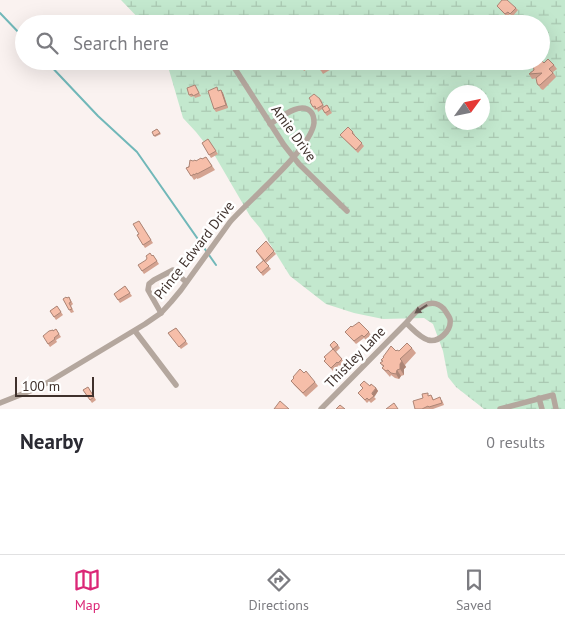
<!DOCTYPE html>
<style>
body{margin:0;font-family:"PT Sans",sans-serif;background:#f2f2f3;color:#2b2b33}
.compass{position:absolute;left:445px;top:85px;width:45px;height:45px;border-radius:50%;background:#fff;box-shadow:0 5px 20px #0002;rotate:57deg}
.scale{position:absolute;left:15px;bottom:12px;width:79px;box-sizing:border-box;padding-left:5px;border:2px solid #3f312c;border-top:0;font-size:14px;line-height:18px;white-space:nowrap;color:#3f312c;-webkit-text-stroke:4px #fff;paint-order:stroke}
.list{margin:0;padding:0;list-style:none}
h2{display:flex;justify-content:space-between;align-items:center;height:65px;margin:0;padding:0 20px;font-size:21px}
h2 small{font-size:16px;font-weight:400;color:#7c7c81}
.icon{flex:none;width:28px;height:28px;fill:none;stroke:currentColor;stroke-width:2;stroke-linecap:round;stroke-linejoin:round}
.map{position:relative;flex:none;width:565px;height:409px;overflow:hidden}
.search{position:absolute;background:#fff;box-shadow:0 5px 20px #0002;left:15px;right:15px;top:15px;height:55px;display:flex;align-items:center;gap:12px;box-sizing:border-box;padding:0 18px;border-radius:28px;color:#7c7c81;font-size:19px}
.sheet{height:145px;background:#fff}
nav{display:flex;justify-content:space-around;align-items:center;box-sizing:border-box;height:70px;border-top:1px solid #e1e1e2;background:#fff;font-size:14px;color:#7c7c81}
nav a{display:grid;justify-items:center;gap:2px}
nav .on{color:#db2777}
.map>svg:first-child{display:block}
</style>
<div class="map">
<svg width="565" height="409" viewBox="0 0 565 409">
<defs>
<pattern id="wetland-marsh" width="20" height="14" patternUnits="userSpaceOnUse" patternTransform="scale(1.25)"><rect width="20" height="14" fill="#c3e8ce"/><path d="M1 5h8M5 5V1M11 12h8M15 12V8" fill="none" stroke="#a9c7b1"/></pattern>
</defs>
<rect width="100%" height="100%" fill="#faf2f0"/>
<path fill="url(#wetland-marsh)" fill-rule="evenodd" d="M 121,0 L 565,0 L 565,409 L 484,409 L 456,387 L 448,377 L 443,351 L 433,324 L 424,318 L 383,319 L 354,313 L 326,304 L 290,276 L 260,228 L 250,216 L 215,156 L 196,132 L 183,118 L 169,70 L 164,61 L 541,61 L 541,24 L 144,24 ZM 452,92 L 482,92 L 482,122 L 452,122 Z"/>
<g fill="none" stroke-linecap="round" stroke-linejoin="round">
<g stroke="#71b8b9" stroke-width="2">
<path d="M 0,13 L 24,38"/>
<path d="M 46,61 L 98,116 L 137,152 L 216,265"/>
</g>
<g stroke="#b4a79e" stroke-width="5.5">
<path d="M 230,61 L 284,145 L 299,164 L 347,211"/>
<path d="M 161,313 L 148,290 L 149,284 L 154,280 L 173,270 L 186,282"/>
<path d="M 135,331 L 176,385"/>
<path d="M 539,398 L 542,409"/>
<path d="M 0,403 L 30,391 L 47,383 L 145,324 L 161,313 L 171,302 L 181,290 L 230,222 C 249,200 311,149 314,123 C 314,119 314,115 311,112 C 301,100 280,118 270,124"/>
<path d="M 321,409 L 406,323 C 415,312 430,294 444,309 C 446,312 449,316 450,319 C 452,331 438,343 428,340 C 419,337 413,329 406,323"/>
<path d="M 500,409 L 553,395 L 556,409"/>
</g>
</g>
<g fill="#d4a391">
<path d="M 497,6 L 516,8 L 518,10 L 512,17 L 510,14 L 507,17 Z"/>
<path d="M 292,61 L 308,61 L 306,63 L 309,68 L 304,71 L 301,66 L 297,69 Z"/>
<path d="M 315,61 L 329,61 L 333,68 L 323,74 Z"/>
<path d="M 525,62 L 524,69 L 515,69 L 513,66 Z"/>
<path d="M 544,63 L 554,65 L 557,69 L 553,72 L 556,77 L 543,90 L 541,89 L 537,83 L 537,78 L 532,79 L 529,74 Z"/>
<path d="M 195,85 L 201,96 L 195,98 L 194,96 L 191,97 L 189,95 Z"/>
<path d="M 221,90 L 223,93 L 228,108 L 216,112 L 214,109 L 219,91 Z"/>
<path d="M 320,99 L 322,101 L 322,103 L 324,106 L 327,105 L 332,113 L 327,116 L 322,109 L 318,112 L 317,109 L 315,110 L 310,102 Z"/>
<path d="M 157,129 L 161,134 L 155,137 L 152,132 Z"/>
<path d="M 353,132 L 355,135 L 354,135 L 364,146 L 358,153 L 340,135 Z"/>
<path d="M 208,139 L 218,154 L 211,158 L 202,143 Z"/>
<path d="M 206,157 L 215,170 L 200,178 L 197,179 L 197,178 L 194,180 L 186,168 L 196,161 L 202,159 Z"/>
<path d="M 139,221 L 153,243 L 145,248 L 137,235 L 139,234 Z"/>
<path d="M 266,241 L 276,254 L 266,263 L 271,269 L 263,276 L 256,267 L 263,261 L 256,251 Z"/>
<path d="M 153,255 L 159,264 L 144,274 L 142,271 L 152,256 Z"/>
<path d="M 125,286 L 132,296 L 120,303 L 114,294 Z"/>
<path d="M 69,297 L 73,304 L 71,306 L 74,312 L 71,313 L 63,299 Z"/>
<path d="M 57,306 L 63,315 L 56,320 L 50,311 Z"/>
<path d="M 352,327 L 369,332 L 371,335 L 366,340 L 364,338 L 356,344 L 345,332 Z"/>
<path d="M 176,328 L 188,344 L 181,349 L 168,333 Z"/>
<path d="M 56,329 L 61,337 L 56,340 L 57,342 L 50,347 L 48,344 L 53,331 Z"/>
<path d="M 330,345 L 338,345 L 340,348 L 336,352 L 344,362 L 340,366 L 339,365 L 333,371 L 324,361 L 333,349 Z"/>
<path d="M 412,348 L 416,353 L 405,365 L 406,367 L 404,369 L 404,375 L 401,376 L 399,379 L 395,378 L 391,375 L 390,377 L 382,368 L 383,367 L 380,363 L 396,351 L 399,351 Z"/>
<path d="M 291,381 L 315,382 L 318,386 L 306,397 L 294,385 Z"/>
<path d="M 360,385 L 370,386 L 376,388 L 378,391 L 375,396 L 374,397 L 376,399 L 371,403 L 369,401 L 367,403 L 358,393 L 363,389 Z"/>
<path d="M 88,387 L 96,400 L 92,403 L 83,390 Z"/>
<path d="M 431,395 L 434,400 L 442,400 L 444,405 L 433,409 L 415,409 L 430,396 Z"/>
</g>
<g fill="#ac8576">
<path d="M 523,61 L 525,62 L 524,69 L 522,66 Z"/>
<path d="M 221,90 L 223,93 L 228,108 L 226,105 Z"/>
<path d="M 402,361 L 406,367 L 404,369 L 404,375 L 400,369 L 400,364 Z"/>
<path d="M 397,370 L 401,376 L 399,379 L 396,374 Z"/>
<path d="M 376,388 L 378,391 L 374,397 L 372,394 Z"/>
</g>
<g fill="#f6bea9" stroke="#ac8576">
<path d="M 502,0 L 507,0 L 516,8 L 510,14 L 508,12 L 505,14 L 497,6 Z"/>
<path d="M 548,59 L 554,65 L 549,69 L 553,73 L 540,85 L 538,85 L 537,83 L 536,78 L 542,73 L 529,74 L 534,70 L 533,65 L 536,61 L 541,61 L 541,60 L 544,63 Z"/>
<path d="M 292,61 L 305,61 L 306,63 L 301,67 L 298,62 L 294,64 Z"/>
<path d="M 315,61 L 329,61 L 330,64 L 320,70 Z"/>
<path d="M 513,61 L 523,61 L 522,66 L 513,66 Z"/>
<path d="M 195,85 L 199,93 L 193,96 L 192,94 L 189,95 L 187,88 Z"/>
<path d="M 217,87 L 218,91 L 221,90 L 226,105 L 214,109 L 208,91 Z"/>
<path d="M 314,94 L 320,99 L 320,100 L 323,105 L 316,109 L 315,106 L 313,107 L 310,102 L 311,101 L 309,98 Z"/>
<path d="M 327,105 L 330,110 L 325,113 L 322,108 Z"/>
<path d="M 348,127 L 353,132 L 352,133 L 362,143 L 356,150 L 340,135 Z"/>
<path d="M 157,129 L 160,133 L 154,136 L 152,132 Z"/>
<path d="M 208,139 L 216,151 L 209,155 L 202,143 Z"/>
<path d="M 206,157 L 212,166 L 197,174 L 197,173 L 194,175 L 194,174 L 191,176 L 186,168 L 189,167 L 190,160 L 193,161 L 195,160 L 196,161 L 201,158 L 202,159 Z"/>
<path d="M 139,221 L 151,240 L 143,245 L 137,235 L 139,234 L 133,224 Z"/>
<path d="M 266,241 L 274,251 L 264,261 L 269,266 L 261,273 L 256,267 L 264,260 L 256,251 Z"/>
<path d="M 150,253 L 152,256 L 153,255 L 157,261 L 142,271 L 138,265 L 146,260 L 147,258 L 146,256 Z"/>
<path d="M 125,286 L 130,293 L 118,300 L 114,294 Z"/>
<path d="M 66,297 L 67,298 L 69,297 L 71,302 L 69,303 L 72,309 L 69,310 L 63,299 Z"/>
<path d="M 57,306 L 61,312 L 54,317 L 50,311 Z"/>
<path d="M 359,322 L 369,332 L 364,337 L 362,335 L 354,341 L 345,332 L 351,326 L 352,327 Z"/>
<path d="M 176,328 L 186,341 L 179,347 L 168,333 Z"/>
<path d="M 56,329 L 59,334 L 54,338 L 55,339 L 48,344 L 43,336 L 49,331 L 53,330 L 53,331 Z"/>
<path d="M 334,341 L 338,345 L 333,349 L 330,345 Z"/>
<path d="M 407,343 L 412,348 L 400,359 L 402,361 L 400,364 L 400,369 L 397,370 L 396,374 L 391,373 L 388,370 L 386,371 L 382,368 L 384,366 L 380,363 L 383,361 L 381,360 L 384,357 L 383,357 L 391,346 L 396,351 L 397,350 L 399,351 Z"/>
<path d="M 333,349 L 342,359 L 338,363 L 337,362 L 331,368 L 324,361 L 326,359 L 324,357 Z"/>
<path d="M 300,369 L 304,373 L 306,371 L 315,382 L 303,393 L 291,381 L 294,378 L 293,377 Z"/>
<path d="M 364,381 L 370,386 L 371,384 L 376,388 L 372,393 L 372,394 L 374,396 L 369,400 L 367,398 L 365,400 L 358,393 L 363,388 L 360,385 Z"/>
<path d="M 88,387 L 94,397 L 90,400 L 83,390 Z"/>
<path d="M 428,393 L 428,396 L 431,395 L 433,400 L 440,397 L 442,403 L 429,407 L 428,406 L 422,409 L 415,409 L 413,401 L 423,398 L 422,394 Z"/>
<path d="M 280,401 L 289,409 L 274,409 Z"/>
<path d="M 394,403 L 398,409 L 386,409 Z"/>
<path d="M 340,405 L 345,409 L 336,409 Z"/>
</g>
<defs><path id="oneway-solid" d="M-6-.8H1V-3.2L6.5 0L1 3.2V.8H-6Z" transform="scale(1.25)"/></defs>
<use fill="#685a54" href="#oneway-solid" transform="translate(421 309) rotate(146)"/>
<g text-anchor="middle" stroke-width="5" stroke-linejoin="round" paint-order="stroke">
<g font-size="14" fill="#3f312c" stroke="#fff">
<text transform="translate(294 133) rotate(54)" y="5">Amie Drive</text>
<text transform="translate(194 250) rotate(-52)" y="5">Prince Edward Drive</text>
<text transform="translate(355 357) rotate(-46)" y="5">Thistley Lane</text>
</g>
</g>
</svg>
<svg class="compass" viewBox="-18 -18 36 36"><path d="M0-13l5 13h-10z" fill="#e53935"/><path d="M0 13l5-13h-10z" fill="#7c7c81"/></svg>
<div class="scale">100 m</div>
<div class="search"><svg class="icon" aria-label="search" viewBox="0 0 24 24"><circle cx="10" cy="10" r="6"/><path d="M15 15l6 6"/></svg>Search here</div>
</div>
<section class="sheet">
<h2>Nearby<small>0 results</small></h2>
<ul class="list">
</ul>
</section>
<nav>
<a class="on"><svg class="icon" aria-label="map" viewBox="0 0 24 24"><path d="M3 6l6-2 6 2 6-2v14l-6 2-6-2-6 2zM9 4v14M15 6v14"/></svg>Map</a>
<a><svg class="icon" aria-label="directions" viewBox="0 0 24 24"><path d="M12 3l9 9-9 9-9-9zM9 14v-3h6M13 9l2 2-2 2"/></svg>Directions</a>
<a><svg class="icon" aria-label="saved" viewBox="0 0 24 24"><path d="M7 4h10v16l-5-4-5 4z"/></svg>Saved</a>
</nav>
